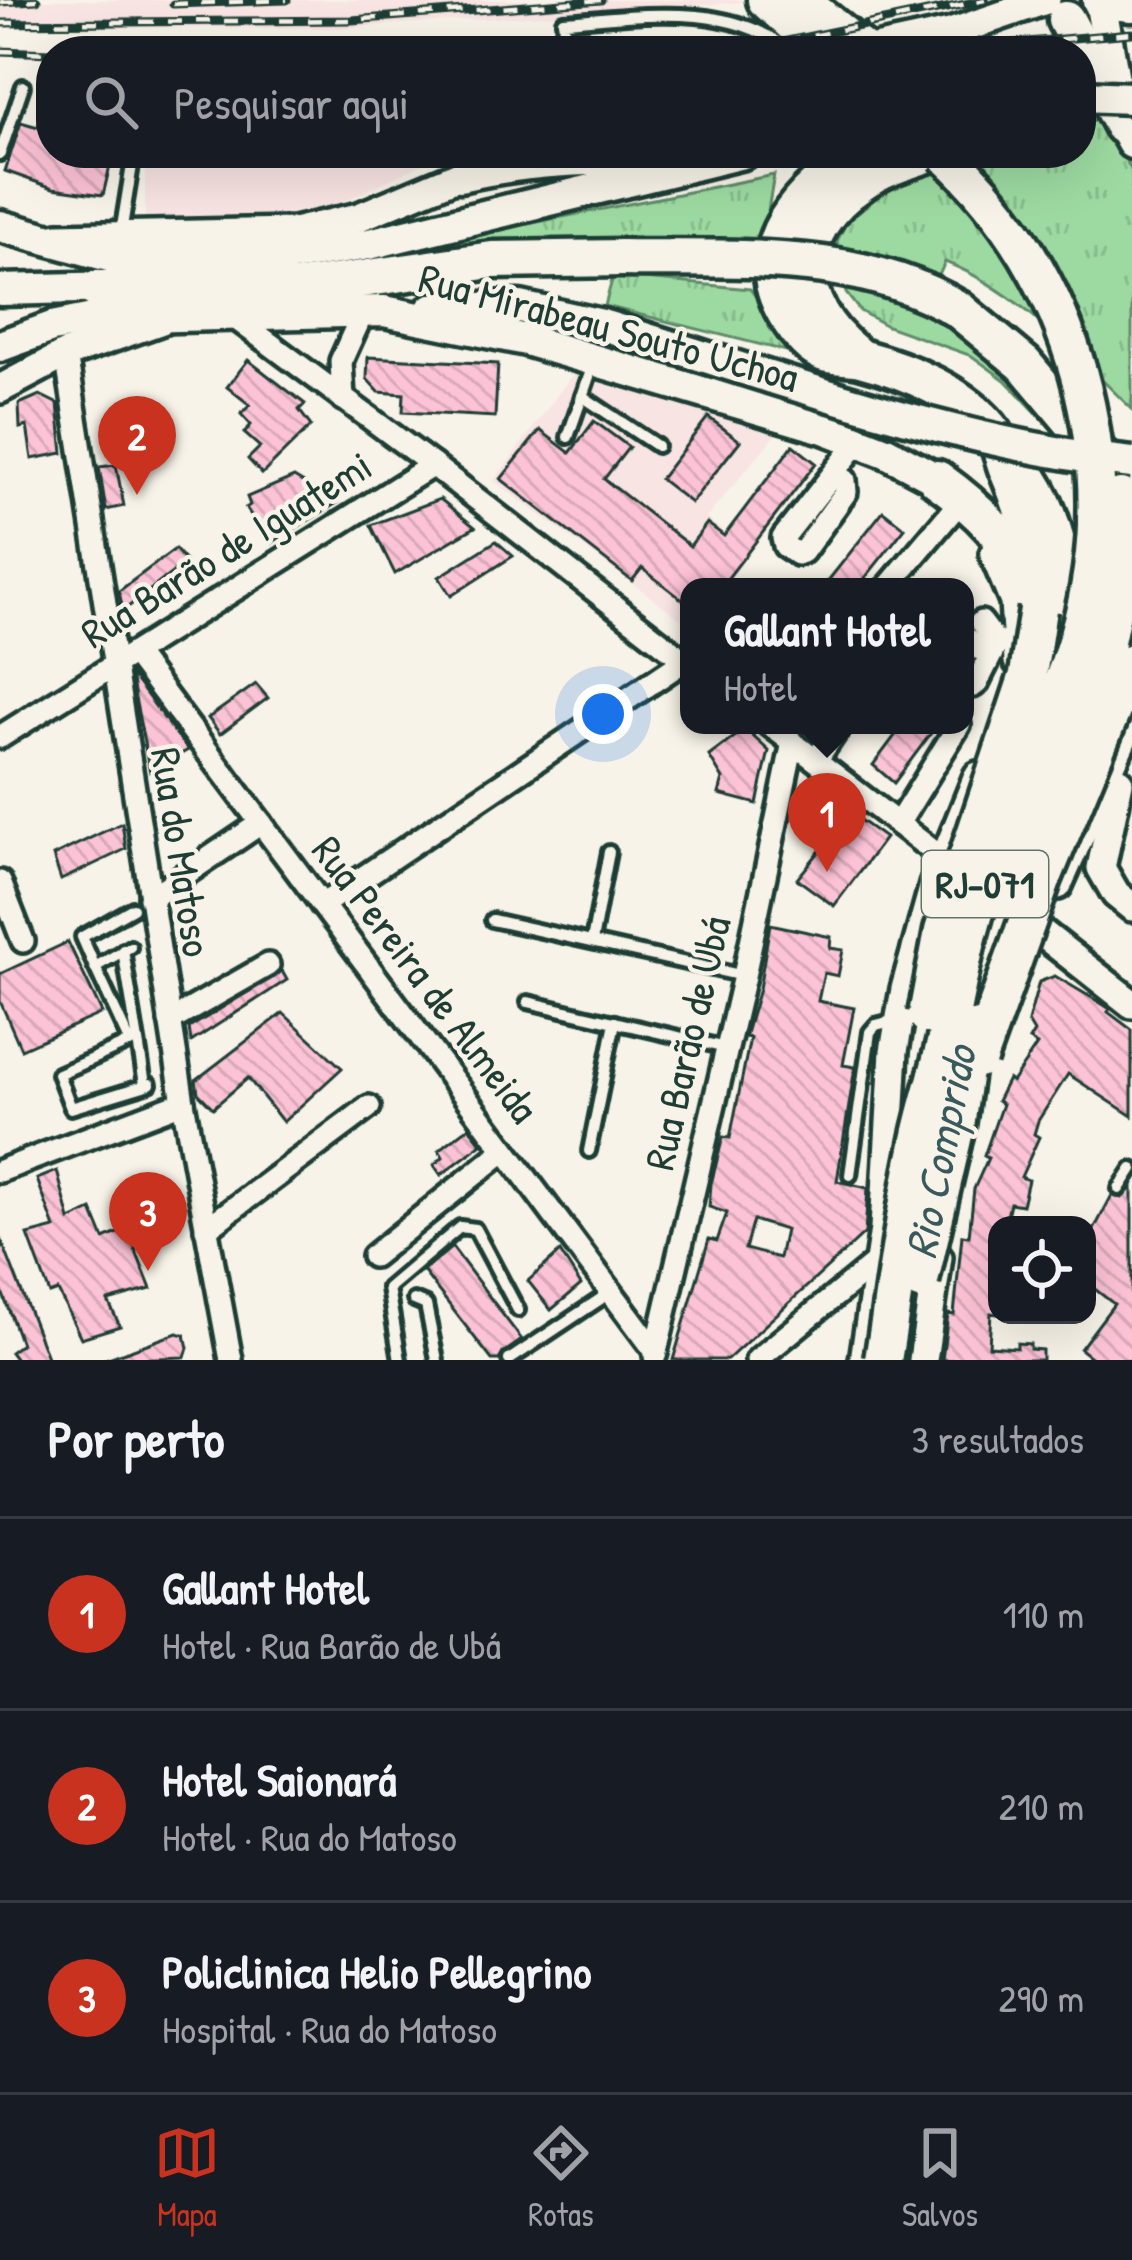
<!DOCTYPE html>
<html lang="pt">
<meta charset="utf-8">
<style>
body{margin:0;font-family:"Patrick Hand",sans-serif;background:#20242c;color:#f1f3f6}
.controls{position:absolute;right:36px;bottom:36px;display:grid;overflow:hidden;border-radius:24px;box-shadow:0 12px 48px #0002}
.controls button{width:108px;height:108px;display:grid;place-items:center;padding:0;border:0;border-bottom:3px solid #363941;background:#171b24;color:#f1f3f6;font:60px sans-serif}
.you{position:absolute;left:603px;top:714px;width:42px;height:42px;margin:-30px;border:9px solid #fff;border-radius:50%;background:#1a73e8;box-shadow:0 0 0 18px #1a73e833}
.badge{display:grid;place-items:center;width:78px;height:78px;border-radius:50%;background:#c8321e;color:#fff;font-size:39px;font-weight:700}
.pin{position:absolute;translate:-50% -99px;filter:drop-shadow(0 3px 6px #0008)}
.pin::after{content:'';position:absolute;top:63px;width:42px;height:36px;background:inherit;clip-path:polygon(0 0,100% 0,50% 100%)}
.popup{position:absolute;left:680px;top:578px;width:294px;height:156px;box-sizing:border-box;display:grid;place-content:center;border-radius:24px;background:#171b24;filter:drop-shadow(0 3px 9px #0005);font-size:39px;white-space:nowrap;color:#9ea1a6}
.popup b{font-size:45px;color:#f1f3f6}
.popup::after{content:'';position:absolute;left:50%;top:100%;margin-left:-24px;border:24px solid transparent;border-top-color:#171b24}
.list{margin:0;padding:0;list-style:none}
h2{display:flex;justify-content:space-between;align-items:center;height:156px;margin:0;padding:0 48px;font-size:51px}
h2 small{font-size:39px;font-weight:400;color:#9ea1a6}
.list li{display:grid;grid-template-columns:78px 1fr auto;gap:36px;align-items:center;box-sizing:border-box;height:192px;padding:0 48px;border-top:3px solid #363941}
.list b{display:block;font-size:45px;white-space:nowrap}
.list p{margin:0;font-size:39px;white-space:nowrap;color:#9ea1a6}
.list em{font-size:39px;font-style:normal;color:#9ea1a6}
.icon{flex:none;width:66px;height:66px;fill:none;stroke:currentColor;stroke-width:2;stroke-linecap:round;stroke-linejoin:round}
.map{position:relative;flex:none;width:1132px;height:1360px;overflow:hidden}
.search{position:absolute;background:#171b24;box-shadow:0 12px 48px #0002;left:36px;right:36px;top:36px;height:132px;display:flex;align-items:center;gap:30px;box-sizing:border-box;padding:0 42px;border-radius:48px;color:#9ea1a6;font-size:45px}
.sheet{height:732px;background:#171b24}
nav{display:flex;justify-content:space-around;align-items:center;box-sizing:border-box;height:168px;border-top:3px solid #363941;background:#171b24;font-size:33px;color:#9ea1a6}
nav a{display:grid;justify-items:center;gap:6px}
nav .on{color:#c8321e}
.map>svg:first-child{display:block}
</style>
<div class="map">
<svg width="1132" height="1360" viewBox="0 0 1132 1360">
<defs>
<pattern id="grass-tufts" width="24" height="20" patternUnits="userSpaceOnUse" patternTransform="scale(3)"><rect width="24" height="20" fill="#9ddaa1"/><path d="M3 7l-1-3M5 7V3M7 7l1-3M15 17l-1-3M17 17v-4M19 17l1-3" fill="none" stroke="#87bc8b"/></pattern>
<pattern id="building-back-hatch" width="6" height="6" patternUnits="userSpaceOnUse" patternTransform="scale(3)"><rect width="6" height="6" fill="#fcc2d5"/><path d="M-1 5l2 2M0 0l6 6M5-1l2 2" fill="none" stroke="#d8a8b7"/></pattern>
</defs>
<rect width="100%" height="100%" fill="#f7f3e8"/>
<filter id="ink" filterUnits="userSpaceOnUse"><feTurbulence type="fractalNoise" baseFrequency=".00833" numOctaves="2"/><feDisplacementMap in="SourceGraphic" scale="24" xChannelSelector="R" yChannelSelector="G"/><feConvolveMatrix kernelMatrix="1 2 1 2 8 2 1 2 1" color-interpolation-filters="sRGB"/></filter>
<g filter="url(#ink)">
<g fill="#f8e4e2">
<path d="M 0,0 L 775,0 L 339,28 L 0,27 Z"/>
<path d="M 145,153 L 446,153 L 338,204 L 280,215 L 145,218 Z"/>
<path d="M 572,375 L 776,434 L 706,518 L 750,553 L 724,587 L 689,587 L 689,625 L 494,481 Z"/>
</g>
<g fill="url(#grass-tufts)" stroke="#5e8c6a" stroke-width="3">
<path d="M 1102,119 L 1132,171 L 1132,409 C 1075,355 1020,291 945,262 L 933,289 L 1005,331 L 1073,451 L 1005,380 L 972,356 L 887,326 L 860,311 L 846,293 L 837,241 L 848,219 L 873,192 L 960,156 L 1081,153 L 1081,123 Z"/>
<path d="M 774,175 L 762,246 L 429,256 L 417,246 Z"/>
<path d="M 613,276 L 750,289 L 802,355 L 605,306 Z"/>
</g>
<g fill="url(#building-back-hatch)" stroke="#1f3d34" stroke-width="3" fill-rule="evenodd">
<path d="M 46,96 L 51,96 L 51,153 L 113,153 L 103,195 L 53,188 L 5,171 L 21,122 L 38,127 Z"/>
<path d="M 368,357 L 498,364 L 495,417 L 403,412 L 404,394 L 379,392 L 367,379 Z"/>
<path d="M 248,360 L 305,404 L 299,410 L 311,426 L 262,474 L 248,459 L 260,447 L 244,433 L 251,425 L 241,414 L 250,405 L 227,387 Z"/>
<path d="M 40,395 L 58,404 L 63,453 L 32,459 L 27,426 L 20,428 L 19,404 Z"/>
<path d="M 708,417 L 740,441 L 691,503 L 660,479 Z"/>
<path d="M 594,421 L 629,447 L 604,479 L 690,546 L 707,523 L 724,536 L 793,445 L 816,463 L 721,587 L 689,587 L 689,605 L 642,568 L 632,581 L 501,479 L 540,430 L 570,453 Z"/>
<path d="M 116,465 L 124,506 L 106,510 L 99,467 Z"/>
<path d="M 294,477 L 337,503 L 271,543 L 246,508 L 250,505 L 247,497 Z"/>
<path d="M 440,499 L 475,527 L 395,574 L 371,525 Z"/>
<path d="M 883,511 L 905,528 L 858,587 L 823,587 Z"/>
<path d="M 496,541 L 513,556 L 451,596 L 439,577 Z"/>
<path d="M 175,549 L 186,562 L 123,611 L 119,591 Z"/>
<path d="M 131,674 L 188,750 L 150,772 L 135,698 Z"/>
<path d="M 256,684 L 268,698 L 220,734 L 208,718 Z"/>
<path d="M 903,725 L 937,725 L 894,783 L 873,765 Z"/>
<path d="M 745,729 L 769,751 L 757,804 L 719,794 L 723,779 L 709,756 Z"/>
<path d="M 836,803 L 885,838 L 834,906 L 797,879 L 823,847 L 809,836 Z"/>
<path d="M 122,823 L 126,849 L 61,880 L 53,856 Z"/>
<path d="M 770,924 L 831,937 L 830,948 L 843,950 L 838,976 L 824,973 L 818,1001 L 854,1008 L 843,1065 L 855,1067 L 837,1181 L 868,1188 L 865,1233 L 727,1360 L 673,1360 L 709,1239 L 717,1241 L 727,1213 L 709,1207 L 711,1184 L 723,1137 L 730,1138 L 750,1038 L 745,1037 L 759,989 ZM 753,1220 L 785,1230 L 779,1258 L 745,1249 Z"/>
<path d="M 68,942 L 102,1013 L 21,1049 L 0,1001 L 0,974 Z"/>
<path d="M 282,971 L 287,980 L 191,1042 L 189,1028 Z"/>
<path d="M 1055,976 L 1104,1005 L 1110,1009 L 1108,1012 L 1132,1030 L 1132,1116 L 1068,1074 L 1038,1121 L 1034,1134 L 1039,1137 L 1021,1177 L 1028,1180 L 1022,1205 L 1010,1203 L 1005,1225 L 997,1225 L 997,1314 L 991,1313 L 989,1346 L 1017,1348 L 1017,1343 L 1030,1344 L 1030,1349 L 1042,1350 L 1042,1360 L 942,1360 L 948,1314 L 954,1315 L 962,1235 L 969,1236 L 974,1189 L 988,1158 L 984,1156 L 1002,1104 L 997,1101 L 1008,1079 L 1012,1082 L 1037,1045 L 1029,1040 L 1034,1032 L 1028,1022 L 1039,982 Z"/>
<path d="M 283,1013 L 342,1068 L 283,1122 L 248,1078 L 213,1108 L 198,1093 L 196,1080 Z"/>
<path d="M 469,1127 L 482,1144 L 441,1175 L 434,1165 L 443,1157 L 439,1150 Z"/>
<path d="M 57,1171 L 70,1220 L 92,1210 L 104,1239 L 127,1229 L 151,1289 L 108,1301 L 120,1326 L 81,1338 L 58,1291 L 50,1294 L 28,1235 L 55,1228 L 37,1179 Z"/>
<path d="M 1132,1187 L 1132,1360 L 1094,1360 L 1080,1349 L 1114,1304 L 1087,1283 L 1087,1243 L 1112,1195 L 1122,1198 Z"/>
<path d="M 1,1239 L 48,1360 L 16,1360 L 10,1352 L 21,1344 L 0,1286 Z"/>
<path d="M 452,1247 L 522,1340 L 503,1353 L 499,1360 L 492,1360 L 423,1271 Z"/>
<path d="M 560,1252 L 581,1285 L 551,1310 L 528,1281 Z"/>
<path d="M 177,1333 L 185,1335 L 188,1348 L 185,1357 L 103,1360 Z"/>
</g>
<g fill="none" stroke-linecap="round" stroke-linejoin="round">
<g stroke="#1f3d34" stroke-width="20">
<g id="lane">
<path d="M 556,51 L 564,27 L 563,21 C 638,16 728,0 790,51"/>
<path d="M 0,154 L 23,86"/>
<path d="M 121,233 L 134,153"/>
<path d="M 582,396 L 657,446"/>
<path d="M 568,437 L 594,362"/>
<path d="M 492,920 L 744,976"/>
<path d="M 592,941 L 609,852"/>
<path d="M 123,950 L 145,1084"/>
<path d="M 95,967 L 82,937 L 133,908"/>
<path d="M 528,1002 L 726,1048"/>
<path d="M 137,1039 L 58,1074 L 71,1108 L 150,1084"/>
<path d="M 130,1043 L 95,967 L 130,947"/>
<path d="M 589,1151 L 615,1022"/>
<path d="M 850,1175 L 870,1032 L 876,1025 L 896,1020"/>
<path d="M 1119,1189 L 1132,1169"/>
<path d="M 414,1300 L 426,1305 L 437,1360"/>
<path d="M 400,1360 L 388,1288 L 460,1227 L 475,1229 L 518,1310"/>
<path d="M 509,1360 L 611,1292"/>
</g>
</g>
<g stroke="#1f3d34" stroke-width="30">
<g id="street">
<path d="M 231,315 L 433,465 L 689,664"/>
<path d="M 66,354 L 183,1102 L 231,1360"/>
<path d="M 343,399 L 341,361 L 364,310"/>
<path d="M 834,475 L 845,480 L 846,492 L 803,552 L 797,554 L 785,546 L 783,538 L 858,442"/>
<path d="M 888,587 L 958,504"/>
<path d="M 967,639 L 990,656"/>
<path d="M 134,653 L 656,1352"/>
<path d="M 965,683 L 973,686 L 977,683 L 997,643 L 981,622"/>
<path d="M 770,725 L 955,868"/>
<path d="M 0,737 L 433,465"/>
<path d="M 817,759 L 840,725"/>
<path d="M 898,824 L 959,725"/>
<path d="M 0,882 L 23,941"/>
<path d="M 150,898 L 261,823"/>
<path d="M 322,905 L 684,661"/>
<path d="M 170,1021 L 268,965"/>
<path d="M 0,1171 L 183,1102"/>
<path d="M 206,1229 L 369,1107"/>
<path d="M 373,1256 L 505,1150"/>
<path d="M 655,1356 L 744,976 L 793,742"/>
<path d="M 757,1360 L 880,1259"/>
</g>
</g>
<g stroke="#1f3d34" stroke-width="36">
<g id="secondary">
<path d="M 866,51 L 950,33 L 1046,0"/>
<path d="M 58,237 L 294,232 L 359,217 L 476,168"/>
<path d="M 0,389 L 66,354 L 162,320"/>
<path d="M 998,438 C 1058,487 1076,567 1061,642"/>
<path d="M 994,554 L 1014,602 L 1018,661"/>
<path d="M 1119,782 L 1101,868 L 1116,894 L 1132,907"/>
<path d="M 1058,885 L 1132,718"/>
<path d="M 1038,930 L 1132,1004"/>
<path d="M 864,1360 L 884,1229 L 894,1051 L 905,989 L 934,885 L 978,776"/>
<path d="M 923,1360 L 938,1257"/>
</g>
</g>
<g stroke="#1f3d34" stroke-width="39">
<g id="primary">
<path d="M 1100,0 L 1122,125 L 1132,143"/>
<path d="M 460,176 C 528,160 595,158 664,161"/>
<path d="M 0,226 L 116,258 L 286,257 L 369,244 L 743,153"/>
<path d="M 0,290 L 117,287"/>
<path d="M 432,309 L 520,307 L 602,325"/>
<path d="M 0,346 L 52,327 L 98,318 L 384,311 L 526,340 L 824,428 L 886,452 L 937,479"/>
</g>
</g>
<g stroke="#1f3d34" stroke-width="45">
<g id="highway">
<path d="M 766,0 L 813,41"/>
<path d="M 800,0 L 863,51"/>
<path d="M 1101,0 L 1132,3"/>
<path d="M 1066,20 L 1122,125"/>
<path d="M 861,153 C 805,187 745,244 786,314 C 795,329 808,347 824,353 C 835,357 849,355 860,358 C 906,370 966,394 994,434 C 1000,443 1003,457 1007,468 C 1027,516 1039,557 1038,609"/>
<path d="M 96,289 L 293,289 L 492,260 L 623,258"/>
<path d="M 959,310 L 1024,364 L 1132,493"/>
<path d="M 855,354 C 790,303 791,230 861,183 C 882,168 906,161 930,153"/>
<path d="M 937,479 C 979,509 1010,539 1030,588"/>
</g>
</g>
<use href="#lane" stroke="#f7f3e8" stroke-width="10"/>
<use href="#street" stroke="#f7f3e8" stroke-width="21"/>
<use href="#secondary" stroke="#f7f3e8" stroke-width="27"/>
<use href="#primary" stroke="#f7f3e8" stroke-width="30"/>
<use href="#highway" stroke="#f7f3e8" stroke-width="36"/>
<g stroke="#1f3d34" stroke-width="9">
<g id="rail">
<path d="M 0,2 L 37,0"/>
<path d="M 173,4 L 287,0"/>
<path d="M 0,23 L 352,20 L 601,0"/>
<path d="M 0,51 L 51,53"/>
<path d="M 310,51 L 518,42 L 698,47 L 773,44 L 985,0"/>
<path d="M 920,51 L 1132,33"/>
</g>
</g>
<use href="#rail" stroke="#f7f3e8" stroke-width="4.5" stroke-dasharray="14" stroke-linecap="butt"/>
<g stroke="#1f3d34" stroke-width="39" stroke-linecap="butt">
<g id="primary-bridge">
<path d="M 1081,96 L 1132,98"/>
<path d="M 602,325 C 773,376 954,444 1132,463"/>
</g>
</g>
<g stroke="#1f3d34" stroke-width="45" stroke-linecap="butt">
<g id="highway-bridge">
<path d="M 623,258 C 737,260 858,249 959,310"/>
<path d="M 1004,900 L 1037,807 L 1106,641 L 1121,571 L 1121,497"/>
<path d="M 927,1015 L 943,931 L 1028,675 L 1038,609"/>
<path d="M 978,1059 L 1043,878 L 1132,662"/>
<path d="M 920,1281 L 956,1126 L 970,1029"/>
<path d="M 883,1360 C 895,1289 903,1216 919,1145 C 926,1109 938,1075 946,1039 C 954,1004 960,968 969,933 C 996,830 1048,736 1078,635 C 1128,464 1075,272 944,153"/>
</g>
</g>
<use href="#primary-bridge" stroke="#f7f3e8" stroke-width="30"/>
<use href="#highway-bridge" stroke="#f7f3e8" stroke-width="36"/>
</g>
</g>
<g text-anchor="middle" stroke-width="9" stroke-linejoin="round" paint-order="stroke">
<rect fill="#f7f3e8" stroke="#60746a" stroke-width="3" x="922" y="851" width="126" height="66" rx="9"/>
<g font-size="39" font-weight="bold" fill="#1f3d34">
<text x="985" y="898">RJ-071</text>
</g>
<g font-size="42" fill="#1f3d34" stroke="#f7f3e8">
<text transform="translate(609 327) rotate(15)" y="15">Rua Mirabeau Souto Uchoa</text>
<text transform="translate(226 549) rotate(-32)" y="15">Rua Barão de Iguatemi</text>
<text transform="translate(182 852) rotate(81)" y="15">Rua do Matoso</text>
<text transform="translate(426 979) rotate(53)" y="15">Rua Pereira de Almeida</text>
<text transform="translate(687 1043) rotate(-77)" y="15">Rua Barão de Ubá</text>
</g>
<g font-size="45" font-style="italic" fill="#395a5c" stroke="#f7f3e8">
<text transform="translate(940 1152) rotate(-79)" y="16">Rio Comprido</text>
</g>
</g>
</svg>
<div class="controls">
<button><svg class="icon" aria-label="locate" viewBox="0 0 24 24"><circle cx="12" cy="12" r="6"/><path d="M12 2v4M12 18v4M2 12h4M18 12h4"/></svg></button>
</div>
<div class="you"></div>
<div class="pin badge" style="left:827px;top:872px">1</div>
<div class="popup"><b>Gallant Hotel</b>Hotel</div>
<div class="pin badge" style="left:137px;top:495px">2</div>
<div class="pin badge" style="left:148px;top:1271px">3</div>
<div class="search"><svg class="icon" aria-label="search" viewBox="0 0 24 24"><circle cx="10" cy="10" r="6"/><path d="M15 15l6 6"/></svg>Pesquisar aqui</div>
</div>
<section class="sheet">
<h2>Por perto<small>3 resultados</small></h2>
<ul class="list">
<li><span class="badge">1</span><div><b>Gallant Hotel</b><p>Hotel · Rua Barão de Ubá</p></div><em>110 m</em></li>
<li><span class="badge">2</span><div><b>Hotel Saionará</b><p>Hotel · Rua do Matoso</p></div><em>210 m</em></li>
<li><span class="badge">3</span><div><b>Policlinica Helio Pellegrino</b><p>Hospital · Rua do Matoso</p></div><em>290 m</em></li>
</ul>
</section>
<nav>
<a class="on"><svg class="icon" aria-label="map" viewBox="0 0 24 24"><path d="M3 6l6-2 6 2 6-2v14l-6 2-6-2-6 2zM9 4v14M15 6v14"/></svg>Mapa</a>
<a><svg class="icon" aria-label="directions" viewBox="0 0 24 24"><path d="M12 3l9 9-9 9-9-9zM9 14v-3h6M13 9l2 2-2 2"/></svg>Rotas</a>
<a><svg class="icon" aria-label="saved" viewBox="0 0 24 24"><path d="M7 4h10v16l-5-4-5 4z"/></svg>Salvos</a>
</nav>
